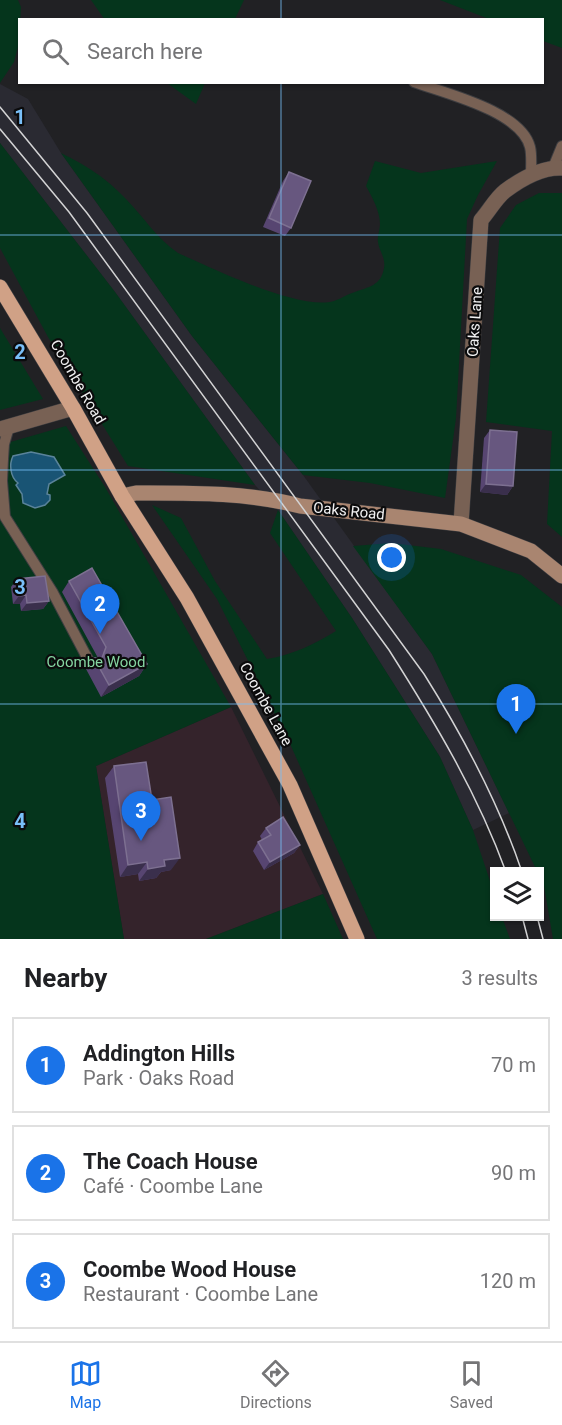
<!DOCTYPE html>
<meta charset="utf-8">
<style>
body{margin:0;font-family:Roboto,sans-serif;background:#f6f6f6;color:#202124}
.controls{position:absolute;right:18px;bottom:18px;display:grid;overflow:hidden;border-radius:0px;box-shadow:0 2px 4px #0004}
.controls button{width:54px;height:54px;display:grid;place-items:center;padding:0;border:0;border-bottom:2px solid #e0e0e0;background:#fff;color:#202124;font:30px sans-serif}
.you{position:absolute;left:392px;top:558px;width:21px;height:21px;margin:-15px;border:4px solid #fff;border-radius:50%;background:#1a73e8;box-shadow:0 0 0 9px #1a73e833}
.badge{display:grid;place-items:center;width:39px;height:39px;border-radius:50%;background:#1a73e8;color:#fff;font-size:20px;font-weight:700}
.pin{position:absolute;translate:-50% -50px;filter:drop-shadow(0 2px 3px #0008)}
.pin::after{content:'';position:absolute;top:32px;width:21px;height:18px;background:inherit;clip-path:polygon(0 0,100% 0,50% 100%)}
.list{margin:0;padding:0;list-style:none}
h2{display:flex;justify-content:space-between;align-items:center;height:78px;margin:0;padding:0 24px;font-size:26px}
h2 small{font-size:20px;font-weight:400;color:#757577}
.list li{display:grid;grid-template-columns:39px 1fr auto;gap:18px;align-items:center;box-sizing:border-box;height:96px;margin:0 12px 12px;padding:0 12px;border:2px solid #e0e0e0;border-radius:0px}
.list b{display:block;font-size:22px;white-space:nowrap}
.list p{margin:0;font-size:20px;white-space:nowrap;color:#757577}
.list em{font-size:20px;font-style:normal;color:#757577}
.icon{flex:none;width:33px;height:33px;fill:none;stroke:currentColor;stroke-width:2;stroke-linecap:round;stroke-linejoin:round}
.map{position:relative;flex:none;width:562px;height:939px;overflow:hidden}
.search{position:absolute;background:#fff;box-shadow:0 2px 4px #0004;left:18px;right:18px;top:18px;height:66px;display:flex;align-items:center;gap:15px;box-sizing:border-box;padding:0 21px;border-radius:0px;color:#757577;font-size:22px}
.sheet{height:402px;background:#fff}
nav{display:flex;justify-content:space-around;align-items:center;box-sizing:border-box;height:84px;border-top:2px solid #e0e0e0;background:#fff;font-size:16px;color:#757577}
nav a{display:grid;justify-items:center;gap:3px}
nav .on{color:#1a73e8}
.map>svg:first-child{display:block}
</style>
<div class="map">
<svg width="562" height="939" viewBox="0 0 562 939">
<rect width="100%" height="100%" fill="#212124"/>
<path fill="#34232b" d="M 231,707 L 323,894 L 206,939 L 124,939 L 96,766 Z"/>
<path fill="#2a2a32" d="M 0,84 L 28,99 L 61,153 L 192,336 L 303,475 L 432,654 L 509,813 L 473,830 L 440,757 L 352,618 L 278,510 L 255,485 L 115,292 L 0,143 Z"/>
<g fill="#05351c">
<path d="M 0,0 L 18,0 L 21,7 L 19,43 L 14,62 L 0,83 Z"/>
<path d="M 91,0 L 244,0 L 235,19 L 105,20 Z"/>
<path d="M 440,0 L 562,0 L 562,48 L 543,41 L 542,20 L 489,19 Z"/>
<path d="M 167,83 L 205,83 L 196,104 Z"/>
<path d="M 0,143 L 115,292 L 255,485 L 128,466 L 48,337 L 0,248 Z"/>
<path d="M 61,153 C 87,166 105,177 126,199 C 143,216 157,239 178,253 C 212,268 299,311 334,301 C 341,299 347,294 355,292 C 368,287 381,286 384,268 C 386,258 379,251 378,242 C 377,236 380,230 380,224 C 380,211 372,197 366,186 L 375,161 L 421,173 L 497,161 L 478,195 L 467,219 L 456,418 L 445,498 L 370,483 L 303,475 L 192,336 Z"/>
<path d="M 539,193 L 562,193 L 562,537 L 547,524 L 552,431 L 486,422 L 500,228 L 516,205 Z"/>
<path d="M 0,328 L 43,399 L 0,410 Z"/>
<path d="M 66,426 L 105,487 L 231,707 L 96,766 L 124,939 L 0,939 L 0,445 Z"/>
<path d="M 152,505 L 181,518 L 215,581 L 267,659 C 292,655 315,644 336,631 L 270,533 L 278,510 L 352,618 L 440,757 L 473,830 L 494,893 L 494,916 L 502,917 L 510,939 L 377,939 L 291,746 L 217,599 Z"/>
<path d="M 391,543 L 441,549 L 521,575 L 562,607 L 562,939 L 553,939 L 544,886 L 540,872 L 537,871 L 432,654 L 353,546 Z"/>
<path d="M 323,894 L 343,939 L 206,939 Z"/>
</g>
<path fill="#195474" stroke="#5a839a" stroke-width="1.5" d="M 31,452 L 54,457 L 65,475 L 49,484 L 47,494 L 50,495 L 50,500 L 45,505 L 35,508 L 23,503 L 22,494 L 16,485 L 18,483 C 10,477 9,464 13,456 Z"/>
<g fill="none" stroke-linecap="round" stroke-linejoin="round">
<g stroke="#3e3e41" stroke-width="12">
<g id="lane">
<path d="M 414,82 C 444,93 521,111 530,147 C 532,155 531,166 531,175"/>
<path d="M 553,168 L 562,146"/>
<path d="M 9,427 L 4,444 L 3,459 L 2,481 L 5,517 L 53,593 L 90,663"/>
</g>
</g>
<g stroke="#3e3e41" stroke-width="16">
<g id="street">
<path d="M 0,429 L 73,408"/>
<path d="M 461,524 L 481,220 C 489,211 496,198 505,191 C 521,179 542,167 562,168"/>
</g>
</g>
<g stroke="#3e3e41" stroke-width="16">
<path id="secondary" d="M 122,496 L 136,493 C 192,493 245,492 300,506 L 461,524 L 531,551 L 562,576"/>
</g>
<g stroke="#3e3e41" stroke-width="16">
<path id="primary" d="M 0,287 L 73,408 L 122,496 L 187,598 L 290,785 L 357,939"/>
</g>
<use href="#lane" stroke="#786154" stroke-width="10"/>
<use href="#street" stroke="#786154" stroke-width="15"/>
<use href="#secondary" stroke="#a98570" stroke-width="15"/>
<use href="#primary" stroke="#d0a186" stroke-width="15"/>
<g stroke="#d3d3d4" stroke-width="1.5">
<path d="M 0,107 L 87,213 L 424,674 C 463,736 498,801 522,872"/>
<path d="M 0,129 L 69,212 L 389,650 C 434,721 477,792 506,872"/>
<path d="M 522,916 L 528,939"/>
<path d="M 537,916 L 543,939"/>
</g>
</g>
<g fill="#574571">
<path d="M 289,172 L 291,228 L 285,236 L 263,227 L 283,181 Z"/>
<path d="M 490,430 L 513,486 L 507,495 L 480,492 L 484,438 Z"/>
<path d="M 17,579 L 49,601 L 43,609 L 21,611 L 20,604 L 13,604 L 11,587 Z"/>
<path d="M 69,581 L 147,664 L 139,676 L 101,697 L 86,669 L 94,658 L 98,658 L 62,592 Z"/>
<path d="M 114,766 L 152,800 L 171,870 L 161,872 L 156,878 L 139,881 L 138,874 L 120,877 L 105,778 Z"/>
<path d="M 266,828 L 300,845 L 294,853 L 264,870 L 253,851 L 258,842 L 262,840 L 260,836 Z"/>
</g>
<g fill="#3a2f4c">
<path d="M 486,484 L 513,486 L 507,495 L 480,492 Z"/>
<path d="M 26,595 L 20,604 L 13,604 L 19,596 Z"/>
<path d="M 49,601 L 43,609 L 21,611 L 27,603 Z"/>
<path d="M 147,664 L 139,676 L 101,697 L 109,685 Z"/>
<path d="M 300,845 L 294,853 L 264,870 L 270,862 Z"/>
<path d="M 180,858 L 171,870 L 161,872 L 156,878 L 139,881 L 148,869 L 164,860 Z"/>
<path d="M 147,862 L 138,874 L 120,877 L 128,865 Z"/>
</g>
<g fill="#67577f" stroke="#7d7091" stroke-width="1.5">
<path d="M 289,172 L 311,181 L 291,228 L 269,218 Z"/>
<path d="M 490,430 L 517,432 L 513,486 L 486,484 Z"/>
<path d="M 92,568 L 147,664 L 109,685 L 94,658 L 102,658 L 106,647 L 69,581 Z"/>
<path d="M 45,576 L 49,601 L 27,603 L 26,595 L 19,596 L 17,579 Z"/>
<path d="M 146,762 L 152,800 L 171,797 L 180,858 L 164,860 L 165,866 L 148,869 L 147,862 L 128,865 L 114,766 Z"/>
<path d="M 283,817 L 300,845 L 270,862 L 258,842 L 271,835 L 266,828 Z"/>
</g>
<path fill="none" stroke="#79bff8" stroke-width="1.5" stroke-opacity="0.55" d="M 281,0 L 281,20M 281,82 L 281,939M 0,235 L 562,235M 0,470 L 562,470M 0,704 L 562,704"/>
<g text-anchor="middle" stroke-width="4.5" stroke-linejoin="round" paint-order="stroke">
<g font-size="15" fill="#f1f1f2" stroke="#0b0b0c">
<text transform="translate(475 322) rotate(-86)" y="5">Oaks Lane</text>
<text transform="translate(78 382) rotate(60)" y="5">Coombe Road</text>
<text transform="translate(349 511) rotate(6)" y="5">Oaks Road</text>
<text transform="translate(266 704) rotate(61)" y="5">Coombe Lane</text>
</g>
<g font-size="15" fill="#85d5a1" stroke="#0b0b0c">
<text x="96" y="667">Coombe Wood</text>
</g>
</g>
<g font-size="20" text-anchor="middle" font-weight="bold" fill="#79bff8" stroke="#0b0b0c" stroke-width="4.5" stroke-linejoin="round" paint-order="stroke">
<text x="20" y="124">1</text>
<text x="20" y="359">2</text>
<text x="20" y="594">3</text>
<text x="20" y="828">4</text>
</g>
</svg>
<div class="controls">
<button><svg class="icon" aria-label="layers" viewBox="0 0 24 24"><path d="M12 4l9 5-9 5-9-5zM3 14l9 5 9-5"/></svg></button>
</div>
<div class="you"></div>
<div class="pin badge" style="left:516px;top:734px">1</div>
<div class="pin badge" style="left:100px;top:634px">2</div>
<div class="pin badge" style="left:141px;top:841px">3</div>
<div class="search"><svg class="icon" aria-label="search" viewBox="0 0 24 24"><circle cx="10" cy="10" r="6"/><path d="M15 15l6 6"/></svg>Search here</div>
</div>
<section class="sheet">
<h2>Nearby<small>3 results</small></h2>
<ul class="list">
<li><span class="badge">1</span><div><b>Addington Hills</b><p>Park · Oaks Road</p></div><em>70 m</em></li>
<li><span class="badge">2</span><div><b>The Coach House</b><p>Café · Coombe Lane</p></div><em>90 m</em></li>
<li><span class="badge">3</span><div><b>Coombe Wood House</b><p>Restaurant · Coombe Lane</p></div><em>120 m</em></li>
</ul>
</section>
<nav>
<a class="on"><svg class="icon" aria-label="map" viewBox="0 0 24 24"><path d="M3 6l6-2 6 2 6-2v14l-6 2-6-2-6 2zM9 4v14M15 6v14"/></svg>Map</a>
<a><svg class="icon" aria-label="directions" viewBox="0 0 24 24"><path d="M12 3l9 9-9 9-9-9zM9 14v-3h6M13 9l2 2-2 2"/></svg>Directions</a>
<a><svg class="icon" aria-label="saved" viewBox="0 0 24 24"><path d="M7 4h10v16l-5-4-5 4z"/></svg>Saved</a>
</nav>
